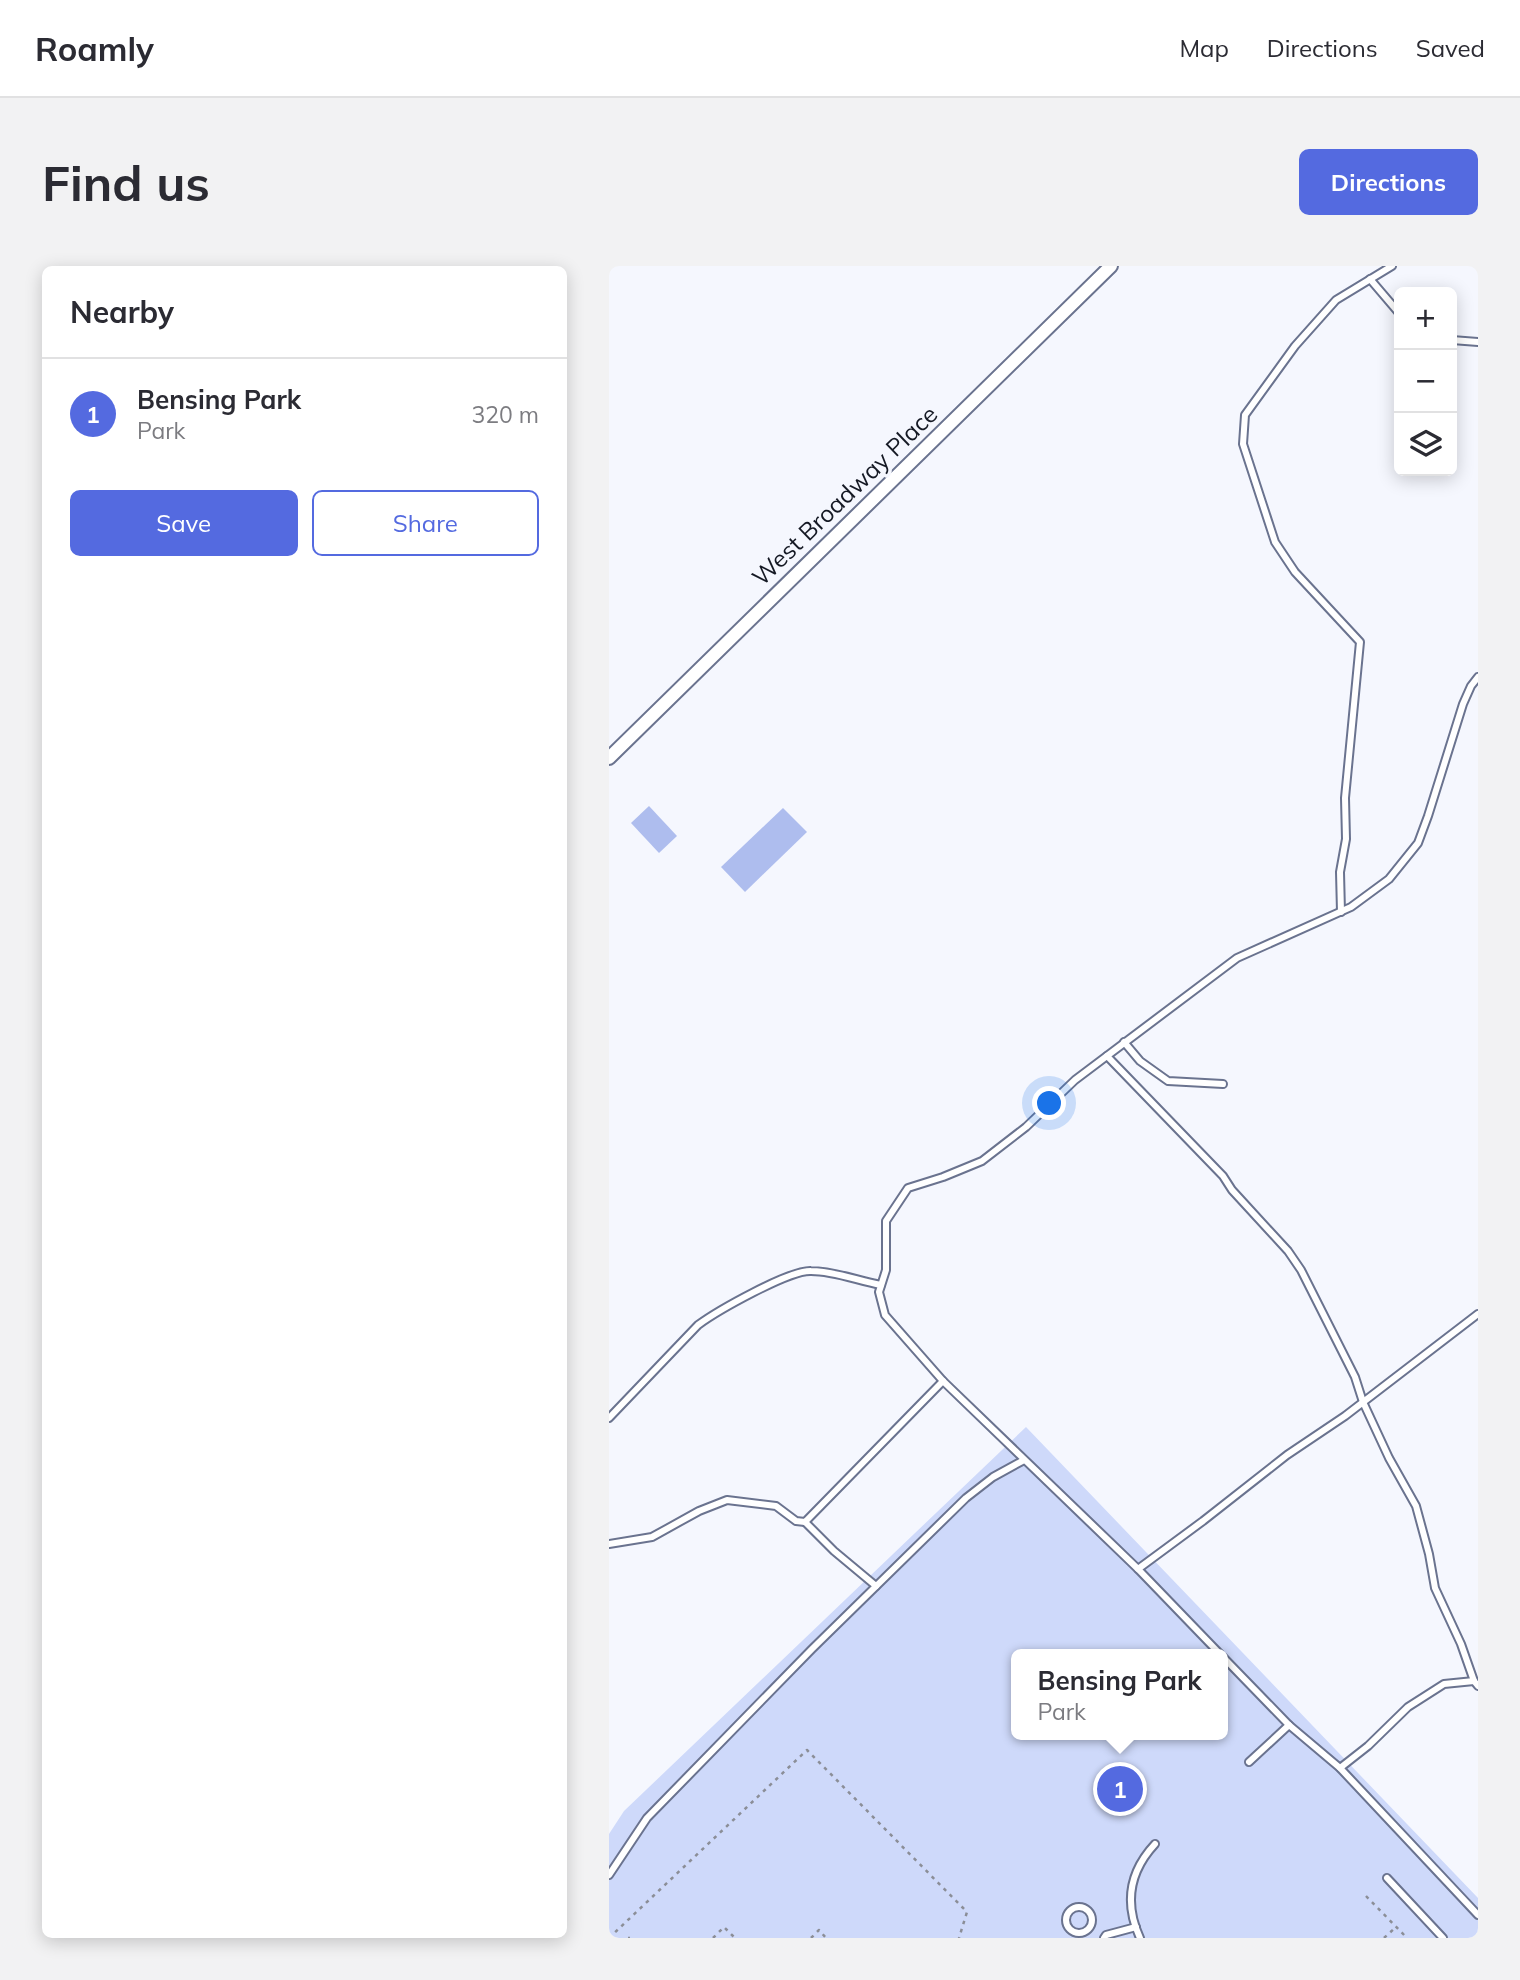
<!DOCTYPE html>
<meta charset="utf-8">
<style>
body{margin:0;font-family:Mulish,sans-serif;background:#f2f2f3;color:#2b2b33}
.controls{position:absolute;right:21px;top:21px;display:grid;overflow:hidden;border-radius:10px;box-shadow:0 4px 18px #0003}
.controls button{width:63px;height:63px;display:grid;place-items:center;padding:0;border:0;border-bottom:2px solid #e1e1e2;background:#fff;color:#2b2b33;font:35px sans-serif}
.you{position:absolute;left:441px;top:838px;width:24px;height:24px;margin:-18px;border:5px solid #fff;border-radius:50%;background:#1a73e8;box-shadow:0 0 0 10px #1a73e833}
.badge{display:grid;place-items:center;width:46px;height:46px;border-radius:50%;background:#546ae0;color:#fff;font-size:23px;font-weight:700}
.pin{position:absolute;translate:-50% -50%;border:4px solid #fff;box-shadow:0 2px 7px #0006}
.popup{position:absolute;left:402px;top:1383px;width:217px;height:91px;box-sizing:border-box;display:grid;place-content:center;border-radius:10px;background:#fff;filter:drop-shadow(0 2px 5px #0005);font-size:23px;white-space:nowrap;color:#7c7c81}
.popup b{font-size:26px;color:#2b2b33}
.popup::after{content:'';position:absolute;left:50%;top:100%;margin-left:-14px;border:14px solid transparent;border-top-color:#fff}
.list{margin:0;padding:0;list-style:none}
h2{display:flex;justify-content:space-between;align-items:center;height:91px;margin:0;padding:0 28px;font-size:30px}
h2 small{font-size:23px;font-weight:400;color:#7c7c81}
.list li{display:grid;grid-template-columns:46px 1fr auto;gap:21px;align-items:center;box-sizing:border-box;height:112px;padding:0 28px;border-top:2px solid #e1e1e2}
.list b{display:block;font-size:26px;white-space:nowrap}
.list p{margin:0;font-size:23px;white-space:nowrap;color:#7c7c81}
.list em{font-size:23px;font-style:normal;color:#7c7c81}
.actions{display:flex;gap:14px;padding:21px 28px}
.actions a{flex:1;padding:16px 0;border:2px solid #546ae0;border-radius:10px;text-align:center;font-size:24px;color:#546ae0}
.actions .main{background:#546ae0;color:#fff}
.icon{flex:none;width:38px;height:38px;fill:none;stroke:currentColor;stroke-width:2;stroke-linecap:round;stroke-linejoin:round}
.map{position:relative;flex:none;width:869px;height:1672px;overflow:hidden;border-radius:10px}
header{display:flex;align-items:center;gap:42px;box-sizing:border-box;height:98px;padding:0 35px;background:#fff;border-bottom:2px solid #e1e1e2}
header strong{font-size:33px}
nav{display:flex;gap:38px;margin-inline-start:auto;font-size:24px}
.intro{display:flex;align-items:center;justify-content:space-between;box-sizing:border-box;height:168px;padding:0 42px}
h1{margin:0;font-size:49px}
.button{padding:18px 32px;border-radius:10px;background:#546ae0;color:#fff;font-size:24px;font-weight:700}
main{display:flex;gap:42px;padding:0 42px}
aside{flex:1;background:#fff;border-radius:10px;box-shadow:0 4px 18px #0003}
.map>svg:first-child{display:block}
</style>
<header>
<strong>Roamly</strong>
<nav><a>Map</a><a>Directions</a><a>Saved</a></nav>
</header>
<div class="intro"><h1>Find us</h1><a class="button">Directions</a></div>
<main>
<aside>
<h2>Nearby<small></small></h2>
<ul class="list">
<li><span class="badge">1</span><div><b>Bensing Park</b><p>Park</p></div><em>320 m</em></li>
</ul>
<div class="actions"><a class="main">Save</a><a>Share</a></div>
</aside>
<div class="map">
<svg width="869" height="1672" viewBox="0 0 869 1672">
<rect width="100%" height="100%" fill="#f5f7fe"/>
<path fill="#ced9fa" fill-rule="evenodd" d="M 417,1161 L 869,1632 L 869,1672 L 0,1672 L 0,1568 L 15,1545 ZM 408,1388 L 614,1388 L 614,1469 L 408,1469 Z"/>
<g fill="#aebdee">
<path d="M 40,540 L 68,570 L 50,587 L 22,557 Z"/>
<path d="M 174,542 L 198,566 L 136,626 L 112,601 Z"/>
</g>
<g fill="none" stroke-linecap="round" stroke-linejoin="round">
<g stroke="#6a738f" stroke-width="10">
<g id="service">
<path d="M 761,13 L 790,47"/>
<path d="M 843,74 L 869,76"/>
<path d="M 732,646 L 731,606 L 737,573 L 736,532 L 751,376 L 686,306 L 666,276 L 634,178 L 636,149 L 686,80 L 727,34 L 783,0"/>
<path d="M 515,776 L 531,795 L 559,815 L 614,818"/>
<path d="M 498,790 L 614,910 L 623,924 L 679,985 L 692,1004 L 746,1111 L 754,1136 L 780,1192 L 807,1240 L 820,1288 L 826,1322 L 852,1378 L 865,1415 L 869,1420"/>
<path d="M 0,1152 L 89,1059 C 108,1045 180,1004 202,1005 C 226,1005 249,1015 272,1019"/>
<path d="M 196,1256 L 225,1285 L 267,1320"/>
<path d="M 0,1278 L 43,1271 L 90,1245 L 118,1234 L 167,1240 L 187,1255 L 196,1256 L 334,1115"/>
<path d="M 529,1303 L 594,1255 L 678,1189 L 736,1150 L 869,1048"/>
<path d="M 611,1388 L 529,1303 L 334,1115 L 276,1049 L 270,1026 L 277,1004 L 277,955 L 299,922 L 334,911 L 373,895 L 417,861 L 466,814 L 628,692 L 742,641 L 780,613 L 809,577 L 819,550 L 854,438 L 862,420 L 869,411"/>
<path d="M 614,1391 L 680,1459 L 731,1502 L 869,1649"/>
<path d="M 640,1496 L 680,1459"/>
<path d="M 731,1502 L 759,1480 L 799,1441 L 835,1418 L 865,1415"/>
<path d="M 0,1609 L 38,1552 L 203,1383 L 357,1232 L 384,1211 L 415,1194"/>
<path d="M 778,1612 L 834,1672"/>
<circle cx="470" cy="1654" r="13"/>
<path d="M 495,1672 L 497,1669 L 527,1661"/>
<path d="M 531,1672 C 515,1637 520,1606 546,1578"/>
</g>
</g>
<g stroke="#6a738f" stroke-width="16">
<path id="minor" d="M 0,492 L 502,0"/>
</g>
<g stroke="#8b8e97" stroke-width="2.5" stroke-dasharray="3.5 5" stroke-linecap="butt">
<path d="M 757,1630 L 798,1672"/>
<path d="M 0,1672 L 198,1484 L 358,1646 L 350,1672"/>
<path d="M 19,1672 L 21,1672"/>
<path d="M 104,1672 L 115,1661 L 126,1672"/>
<path d="M 202,1672 L 210,1664 L 217,1672"/>
<path d="M 775,1672 L 787,1661"/>
</g>
<use href="#service" stroke="#fff" stroke-width="6"/>
<use href="#minor" stroke="#fff" stroke-width="12"/>
</g>
<g text-anchor="middle" stroke-width="7" stroke-linejoin="round" paint-order="stroke">
<g font-size="24" fill="#151924" stroke="#f5f7fe">
<text transform="translate(236 230) rotate(-44)" y="8">West Broadway Place</text>
</g>
</g>
</svg>
<div class="controls">
<button>+</button>
<button>−</button>
<button><svg class="icon" aria-label="layers" viewBox="0 0 24 24"><path d="M12 4l9 5-9 5-9-5zM3 14l9 5 9-5"/></svg></button>
</div>
<div class="you"></div>
<div class="pin badge" style="left:511px;top:1523px">1</div>
<div class="popup"><b>Bensing Park</b>Park</div>
</div>
</main>
